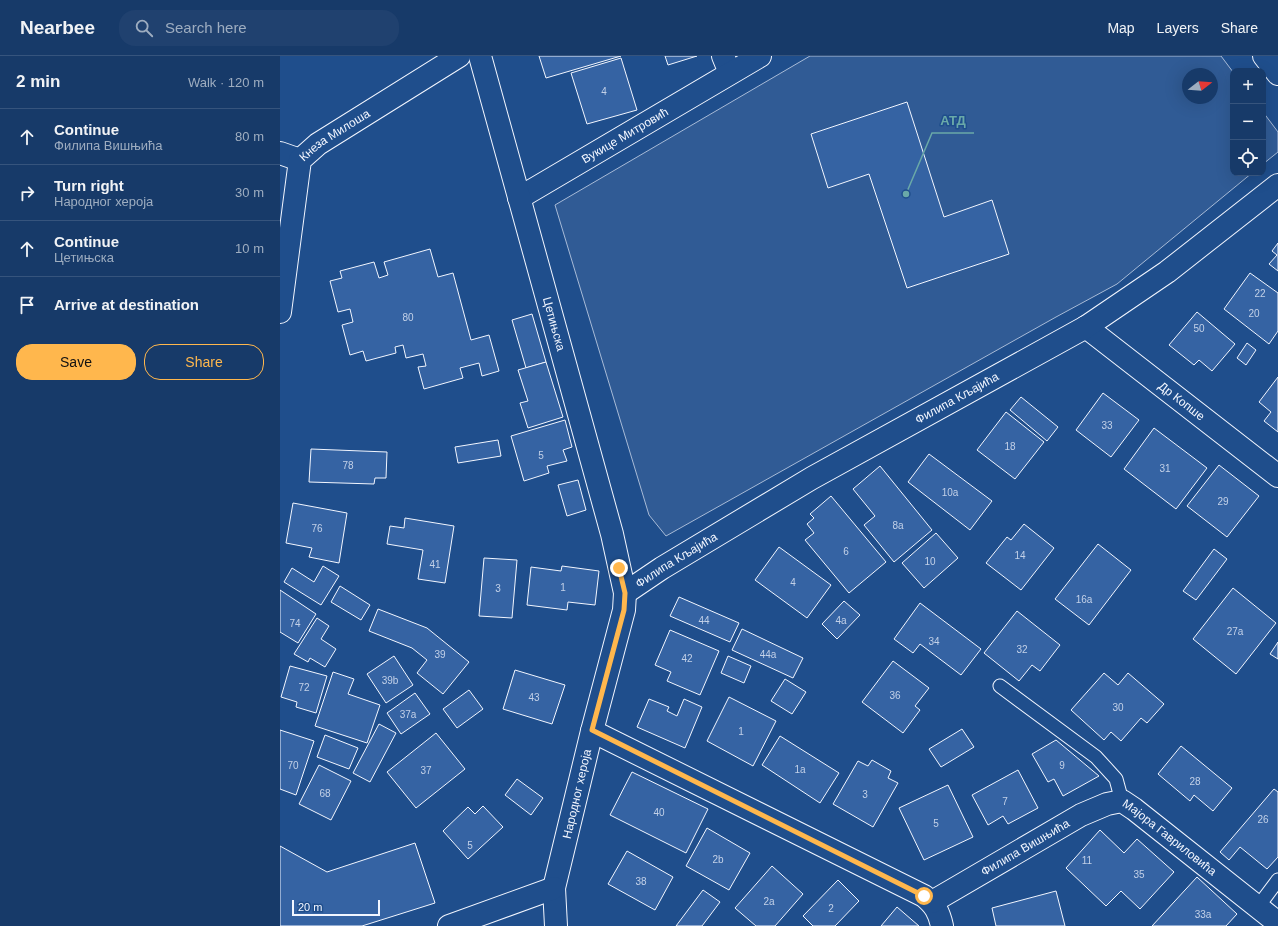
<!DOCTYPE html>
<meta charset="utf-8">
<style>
body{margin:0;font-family:Arial,sans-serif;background:#20416f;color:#f1f3f6}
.controls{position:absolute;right:12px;top:12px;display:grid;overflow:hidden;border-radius:8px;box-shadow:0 4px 16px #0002}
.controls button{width:36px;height:36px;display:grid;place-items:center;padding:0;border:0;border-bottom:1px solid #36547d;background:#173a69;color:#f1f3f6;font:20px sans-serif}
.compass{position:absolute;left:902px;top:12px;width:36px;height:36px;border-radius:50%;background:#173a69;box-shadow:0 4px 16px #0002;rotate:73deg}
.scale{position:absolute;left:12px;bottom:10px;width:88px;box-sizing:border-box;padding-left:4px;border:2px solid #f2f6ff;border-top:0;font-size:11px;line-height:14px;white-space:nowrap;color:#f2f6ff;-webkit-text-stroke:3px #1f4e8c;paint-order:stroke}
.stop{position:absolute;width:12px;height:12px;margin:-9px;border:3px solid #ffb74d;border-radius:50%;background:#fff}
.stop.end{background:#ffb74d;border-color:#fff;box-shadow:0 1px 4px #0008}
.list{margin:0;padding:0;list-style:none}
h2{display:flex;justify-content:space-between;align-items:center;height:52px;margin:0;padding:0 16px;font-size:17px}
h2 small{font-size:13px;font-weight:400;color:#9eadc0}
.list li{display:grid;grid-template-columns:26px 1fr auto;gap:12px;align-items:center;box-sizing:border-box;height:56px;padding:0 16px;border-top:1px solid #36547d}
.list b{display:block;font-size:15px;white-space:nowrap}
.list p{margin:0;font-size:13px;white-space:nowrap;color:#9eadc0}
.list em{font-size:13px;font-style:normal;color:#9eadc0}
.actions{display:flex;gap:8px;padding:12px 16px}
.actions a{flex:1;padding:9px 0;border:1px solid #ffb74d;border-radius:16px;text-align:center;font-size:14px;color:#ffb74d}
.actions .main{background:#ffb74d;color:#111}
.icon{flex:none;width:22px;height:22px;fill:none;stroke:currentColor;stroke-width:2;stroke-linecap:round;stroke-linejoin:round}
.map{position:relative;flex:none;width:998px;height:870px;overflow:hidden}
header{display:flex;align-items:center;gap:24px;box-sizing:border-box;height:56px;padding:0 20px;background:#173a69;border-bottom:1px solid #36547d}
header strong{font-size:19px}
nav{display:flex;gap:22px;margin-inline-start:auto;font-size:14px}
.search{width:280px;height:36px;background:#20416f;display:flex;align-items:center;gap:10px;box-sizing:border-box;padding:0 14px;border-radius:16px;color:#9eadc0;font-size:15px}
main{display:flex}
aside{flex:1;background:#173a69}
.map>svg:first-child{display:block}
</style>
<header>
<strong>Nearbee</strong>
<div class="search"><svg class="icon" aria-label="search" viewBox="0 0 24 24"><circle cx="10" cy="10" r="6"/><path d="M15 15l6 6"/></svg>Search here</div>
<nav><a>Map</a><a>Layers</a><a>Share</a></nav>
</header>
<main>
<aside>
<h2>2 min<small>Walk · 120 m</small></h2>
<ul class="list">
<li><svg class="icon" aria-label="ahead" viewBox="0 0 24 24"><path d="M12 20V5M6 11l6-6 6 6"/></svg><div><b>Continue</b><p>Филипа Вишњића</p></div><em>80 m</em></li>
<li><svg class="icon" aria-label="right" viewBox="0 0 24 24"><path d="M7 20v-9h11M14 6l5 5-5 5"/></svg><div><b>Turn right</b><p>Народног хероја</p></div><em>30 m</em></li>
<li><svg class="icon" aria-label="ahead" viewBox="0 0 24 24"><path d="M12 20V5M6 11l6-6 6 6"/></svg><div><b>Continue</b><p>Цетињска</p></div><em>10 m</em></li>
<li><svg class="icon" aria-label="arrive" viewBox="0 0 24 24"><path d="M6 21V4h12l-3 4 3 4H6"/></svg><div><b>Arrive at destination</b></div></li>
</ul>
<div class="actions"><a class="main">Save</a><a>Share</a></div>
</aside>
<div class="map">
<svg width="998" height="870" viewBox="0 0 998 870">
<rect width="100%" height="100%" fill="#1f4e8c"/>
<g fill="#305b95" stroke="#a8bbd7" fill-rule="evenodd">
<path d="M 530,0 L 941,0 L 953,16 L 953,117 L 972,117 L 837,228 L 776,261 L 386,480 L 369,459 L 275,149 ZM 908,18 L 932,18 L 932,42 L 908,42 Z"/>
<path d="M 983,56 L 998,76 L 998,96 L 983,108 Z"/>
</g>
<g fill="#3563a3" stroke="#f2f6ff">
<path d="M 259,0 L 341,0 L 266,22 Z"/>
<path d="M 385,0 L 417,0 L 388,9 Z"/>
<path d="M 341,2 L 357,54 L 307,68 L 291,17 Z"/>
<path d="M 627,46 L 664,161 L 712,144 L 729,198 L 627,232 L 589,118 L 548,132 L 531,78 Z"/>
<path d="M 998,187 L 998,215 L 989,208 L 997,199 L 992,195 Z"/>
<path d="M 150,193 L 158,221 L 173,217 L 191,284 L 209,279 L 219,315 L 202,320 L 199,307 L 180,312 L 183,322 L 144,333 L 138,311 L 146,310 L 143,298 L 126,302 L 123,289 L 115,291 L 116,297 L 86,305 L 83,295 L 70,299 L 62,269 L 73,266 L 70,253 L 58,256 L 50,225 L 62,222 L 60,215 L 94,206 L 99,222 L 108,219 L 104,206 Z"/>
<path d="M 970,217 L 998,237 L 998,275 L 989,288 L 944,253 Z"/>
<path d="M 917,256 L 955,288 L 932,315 L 919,304 L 914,309 L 889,289 Z"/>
<path d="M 252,258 L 266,306 L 246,312 L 232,264 Z"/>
<path d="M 967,287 L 976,294 L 966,309 L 957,302 Z"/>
<path d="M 266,306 L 283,361 L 248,372 L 240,347 L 248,345 L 238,314 Z"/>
<path d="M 998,321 L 998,376 L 984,365 L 991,356 L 979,346 Z"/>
<path d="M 823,337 L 859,364 L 831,401 L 796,374 Z"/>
<path d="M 741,341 L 778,371 L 767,385 L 730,354 Z"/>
<path d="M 726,356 L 764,386 L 735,423 L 697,394 Z"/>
<path d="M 285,364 L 292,391 L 283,394 L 287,405 L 267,410 L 269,417 L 244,425 L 231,380 Z"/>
<path d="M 874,372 L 927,412 L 896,453 L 844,413 Z"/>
<path d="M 218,384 L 221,400 L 178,407 L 175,391 Z"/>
<path d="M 31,393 L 107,396 L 106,422 L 95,422 L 94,428 L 29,426 Z"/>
<path d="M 649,398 L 712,445 L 690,474 L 628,426 Z"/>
<path d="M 939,409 L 979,440 L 947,481 L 907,450 Z"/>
<path d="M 600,410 L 652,474 L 614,506 L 584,469 L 595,460 L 573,433 Z"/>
<path d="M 298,424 L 306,454 L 287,460 L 278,429 Z"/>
<path d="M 551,440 L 606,506 L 569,537 L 525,484 L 534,477 L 527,468 L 534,462 L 530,458 Z"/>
<path d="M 13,447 L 67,457 L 59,507 L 29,501 L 32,492 L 6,487 Z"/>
<path d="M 125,462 L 174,470 L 165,527 L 138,523 L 143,494 L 107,488 L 110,470 L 124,472 Z"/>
<path d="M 744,468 L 774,492 L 741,534 L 706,507 L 727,481 L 731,484 Z"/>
<path d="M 656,477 L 678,502 L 644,532 L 622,507 Z"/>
<path d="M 818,488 L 851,514 L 809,569 L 775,543 Z"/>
<path d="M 499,491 L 551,529 L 527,562 L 475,524 Z"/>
<path d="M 934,493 L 947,503 L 916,544 L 903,535 Z"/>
<path d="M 204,502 L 237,504 L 232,562 L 199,560 Z"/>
<path d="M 43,510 L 59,520 L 41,549 L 4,526 L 12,512 L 34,526 Z"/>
<path d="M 282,510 L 319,515 L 315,549 L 288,546 L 287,554 L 247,549 L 251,511 L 281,515 Z"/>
<path d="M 60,530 L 90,549 L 81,564 L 51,546 Z"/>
<path d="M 953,532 L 996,567 L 956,618 L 913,583 Z"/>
<path d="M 0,534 L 36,558 L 18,587 L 0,576 Z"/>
<path d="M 399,541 L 459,567 L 450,586 L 390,560 Z"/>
<path d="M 564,545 L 580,559 L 557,583 L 542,568 Z"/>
<path d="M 640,547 L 701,593 L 681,619 L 640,588 L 633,597 L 614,583 Z"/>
<path d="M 98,553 L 147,572 L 189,606 L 163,638 L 137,617 L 147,604 L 132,592 L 89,575 Z"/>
<path d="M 737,555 L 780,589 L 760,615 L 752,609 L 739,625 L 704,597 Z"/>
<path d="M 37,562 L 49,570 L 41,583 L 56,593 L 45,611 L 30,602 L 28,606 L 14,598 Z"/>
<path d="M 462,573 L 523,602 L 513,622 L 452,594 Z"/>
<path d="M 390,574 L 439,595 L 420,639 L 387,625 L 391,616 L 375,609 Z"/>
<path d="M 998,586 L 998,603 L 990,598 Z"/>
<path d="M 114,600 L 133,629 L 106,647 L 87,618 Z"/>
<path d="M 448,600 L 471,610 L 464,627 L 441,617 Z"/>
<path d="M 613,605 L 649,632 L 635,650 L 640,654 L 623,677 L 582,646 Z"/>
<path d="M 10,610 L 47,620 L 36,657 L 16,651 L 17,646 L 1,641 Z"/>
<path d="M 235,614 L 285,629 L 272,668 L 223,653 Z"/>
<path d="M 53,616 L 74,623 L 68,638 L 100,649 L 87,687 L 35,670 Z"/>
<path d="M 824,617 L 838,629 L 848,617 L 884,648 L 867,667 L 861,662 L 841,685 L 831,676 L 824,684 L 791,654 Z"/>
<path d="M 505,623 L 526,636 L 512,658 L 491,645 Z"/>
<path d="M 189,634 L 203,653 L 177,672 L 163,653 Z"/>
<path d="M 135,637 L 150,658 L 121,678 L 107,657 Z"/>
<path d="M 449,641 L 496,665 L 473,710 L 427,685 Z"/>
<path d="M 369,643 L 389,651 L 387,655 L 397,660 L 404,643 L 422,651 L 405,692 L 357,671 Z"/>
<path d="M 99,668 L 116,677 L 90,726 L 73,717 Z"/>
<path d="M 682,673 L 694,691 L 661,711 L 649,693 Z"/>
<path d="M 0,674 L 34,685 L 16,739 L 0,733 Z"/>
<path d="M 156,677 L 185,713 L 136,752 L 107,716 Z"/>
<path d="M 45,679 L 78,692 L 69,713 L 37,701 Z"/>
<path d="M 500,680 L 559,717 L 540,747 L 482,709 Z"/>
<path d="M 776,684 L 819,720 L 783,740 L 774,723 L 768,726 L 752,698 Z"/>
<path d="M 901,690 L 952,732 L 933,755 L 914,739 L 910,745 L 878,718 Z"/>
<path d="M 592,704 L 611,715 L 608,722 L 618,727 L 593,771 L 553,748 L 578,705 L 588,710 Z"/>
<path d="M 39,709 L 71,725 L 51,764 L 19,748 Z"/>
<path d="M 738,714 L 758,752 L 728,768 L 723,760 L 708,769 L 692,739 Z"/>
<path d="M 352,716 L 428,753 L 406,797 L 330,759 Z"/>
<path d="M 237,723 L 263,742 L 251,759 L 225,739 Z"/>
<path d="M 668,729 L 693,781 L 644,804 L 619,752 Z"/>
<path d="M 994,733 L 998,736 L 998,801 L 987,813 L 960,791 L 949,804 L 940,796 Z"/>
<path d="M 203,750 L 223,771 L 188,803 L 163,775 L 188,751 L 195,758 Z"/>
<path d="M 427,772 L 470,797 L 449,834 L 406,810 Z"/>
<path d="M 820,774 L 844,797 L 857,783 L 894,816 L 860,853 L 841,835 L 826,850 L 786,812 Z"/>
<path d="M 135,787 L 155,847 L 82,870 L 0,870 L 0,790 L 47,816 Z"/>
<path d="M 347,795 L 393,821 L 375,854 L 328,828 Z"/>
<path d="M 492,810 L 523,838 L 495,870 L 476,870 L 455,852 Z"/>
<path d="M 917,821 L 957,858 L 946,870 L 872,870 Z"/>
<path d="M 558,824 L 579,845 L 555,870 L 533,870 L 523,860 Z"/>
<path d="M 423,834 L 440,846 L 422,870 L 396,870 Z"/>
<path d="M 776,835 L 785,870 L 716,870 L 712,852 Z"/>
<path d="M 617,851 L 639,870 L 601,870 Z"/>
</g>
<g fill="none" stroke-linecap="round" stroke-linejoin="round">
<g stroke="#f2f6ff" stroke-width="15">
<g id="service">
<path d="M 720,630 L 816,701 L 836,723 L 842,745"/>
<path d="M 977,852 L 998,824"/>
</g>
</g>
<g stroke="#f2f6ff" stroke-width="24">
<g id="minor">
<path d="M 443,0 L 450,17"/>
<path d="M 984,0 L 998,18"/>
<path d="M 0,97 L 20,104"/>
<path id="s1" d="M 239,142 L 480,0"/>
<path id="s2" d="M 0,256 L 20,104 L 38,88 L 179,0"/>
<path id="s3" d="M 806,271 L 998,420"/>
<path id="s4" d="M 345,537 L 382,512 L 532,422 L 806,271 L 887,216 L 998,129"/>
<path d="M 312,675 L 644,840 C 655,849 659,856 662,870"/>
<path id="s5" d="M 652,846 L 801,759 L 827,748 L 842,745 L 854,753 L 998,867"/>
</g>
</g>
<g stroke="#f2f6ff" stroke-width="24">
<g id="tertiary">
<path id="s6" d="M 200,0 L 332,478 L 345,537 L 344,554 L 312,675 L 274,832 L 276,870"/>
<path d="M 169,870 L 274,832"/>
</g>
</g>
<use href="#service" stroke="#1f4e8c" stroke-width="13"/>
<use href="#minor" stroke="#1f4e8c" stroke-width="22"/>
<use href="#tertiary" stroke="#1f4e8c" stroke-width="22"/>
</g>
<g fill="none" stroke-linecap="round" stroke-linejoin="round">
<path stroke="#ffb74d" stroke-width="5" d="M 339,512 L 345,537 L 344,554 L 312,674 L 644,840"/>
</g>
<g text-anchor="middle" stroke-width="3" stroke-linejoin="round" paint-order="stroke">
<g font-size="10" fill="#c3d1e8">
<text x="324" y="39">4</text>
<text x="980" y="241">22</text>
<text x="974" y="261">20</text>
<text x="128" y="265">80</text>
<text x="919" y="276">50</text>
<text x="827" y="373">33</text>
<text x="730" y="394">18</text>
<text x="261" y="403">5</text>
<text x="68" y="413">78</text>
<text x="885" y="416">31</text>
<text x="670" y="440">10a</text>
<text x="943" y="449">29</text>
<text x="618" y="473">8a</text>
<text x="37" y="476">76</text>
<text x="566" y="499">6</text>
<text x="740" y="503">14</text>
<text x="650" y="509">10</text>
<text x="155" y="512">41</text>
<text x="513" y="530">4</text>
<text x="283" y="535">1</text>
<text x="218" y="536">3</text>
<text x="804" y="547">16a</text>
<text x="424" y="568">44</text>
<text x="561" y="568">4a</text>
<text x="15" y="571">74</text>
<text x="955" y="579">27a</text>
<text x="654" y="589">34</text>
<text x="742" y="597">32</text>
<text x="160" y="602">39</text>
<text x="488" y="602">44a</text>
<text x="407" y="606">42</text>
<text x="110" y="628">39b</text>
<text x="24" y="635">72</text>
<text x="615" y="643">36</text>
<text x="254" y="645">43</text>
<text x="838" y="655">30</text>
<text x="128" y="662">37a</text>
<text x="461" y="679">1</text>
<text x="13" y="713">70</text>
<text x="782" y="713">9</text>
<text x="520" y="717">1a</text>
<text x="146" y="718">37</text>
<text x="915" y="729">28</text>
<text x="45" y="741">68</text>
<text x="585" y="742">3</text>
<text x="725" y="749">7</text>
<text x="379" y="760">40</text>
<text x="983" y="767">26</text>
<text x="656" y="771">5</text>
<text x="190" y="793">5</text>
<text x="438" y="807">2b</text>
<text x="807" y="808">11</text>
<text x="859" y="822">35</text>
<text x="361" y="829">38</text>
<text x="489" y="849">2a</text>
<text x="551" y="856">2</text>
<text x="923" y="862">33a</text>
</g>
<g font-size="12" fill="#f2f6ff" stroke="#1f4e8c">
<text dy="4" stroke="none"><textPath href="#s1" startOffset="123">Вукице Митровић</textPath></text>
<text dy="4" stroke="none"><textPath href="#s2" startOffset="196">Кнеза Милоша</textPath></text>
<text dy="4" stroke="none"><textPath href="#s6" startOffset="278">Цетињска</textPath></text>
<text dy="4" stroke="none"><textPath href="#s4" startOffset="385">Филипа Кљајића</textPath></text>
<text dy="4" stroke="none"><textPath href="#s3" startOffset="121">Др Копше</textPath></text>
<text dy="4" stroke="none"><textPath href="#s4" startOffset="61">Филипа Кљајића</textPath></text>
<text transform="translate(297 738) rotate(-77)" y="4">Народног хероја</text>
<text dy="4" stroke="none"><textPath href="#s5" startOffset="276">Мајора Гавриловића</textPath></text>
<text dy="4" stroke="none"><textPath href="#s5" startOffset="108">Филипа Вишњића</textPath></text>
</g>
</g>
<path fill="none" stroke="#6aa9a8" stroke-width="1.5" d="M626 138L652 77H694"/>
<circle fill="#6aa9a8" stroke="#1f4e8c" stroke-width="1.5" cx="626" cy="138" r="4"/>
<g font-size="13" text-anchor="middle" font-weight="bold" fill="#6aa9a8" stroke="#1f4e8c" stroke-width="3" stroke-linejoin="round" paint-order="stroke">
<text x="673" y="69">АТД</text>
</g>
</svg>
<div class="controls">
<button>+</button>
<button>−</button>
<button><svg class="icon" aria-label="locate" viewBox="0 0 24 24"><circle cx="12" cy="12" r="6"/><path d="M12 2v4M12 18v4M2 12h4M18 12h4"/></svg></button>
</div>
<svg class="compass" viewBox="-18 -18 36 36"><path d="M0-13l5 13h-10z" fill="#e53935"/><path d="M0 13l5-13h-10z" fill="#9eadc0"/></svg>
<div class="scale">20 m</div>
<div class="stop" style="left:644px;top:840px"></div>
<div class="stop end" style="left:339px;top:512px"></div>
</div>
</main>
